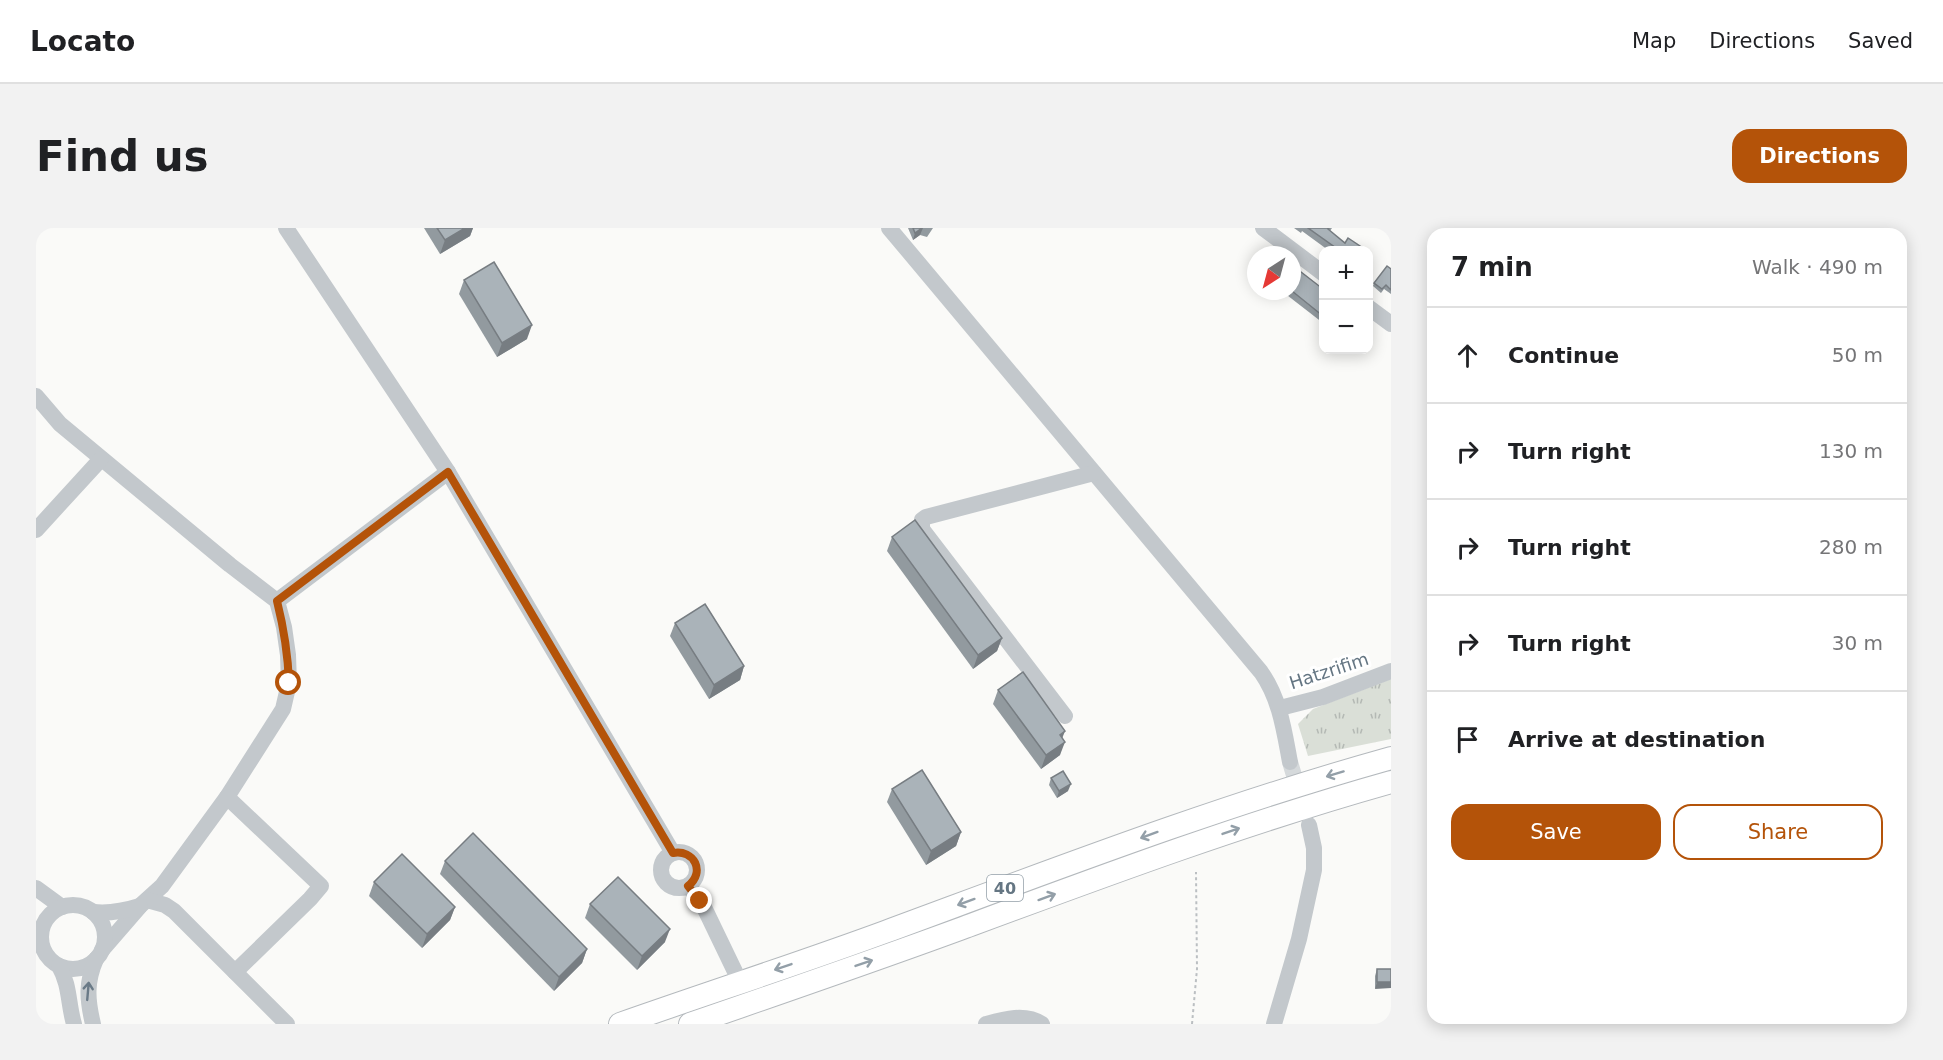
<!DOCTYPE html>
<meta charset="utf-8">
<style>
body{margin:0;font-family:"DejaVu Sans",sans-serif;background:#f2f2f2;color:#202124}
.controls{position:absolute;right:18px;top:18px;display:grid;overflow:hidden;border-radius:12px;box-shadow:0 3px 15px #0003}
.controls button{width:54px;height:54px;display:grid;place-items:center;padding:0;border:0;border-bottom:2px solid #e0e0e0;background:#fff;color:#202124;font:30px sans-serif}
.compass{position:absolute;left:1211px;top:18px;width:54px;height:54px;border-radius:50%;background:#fff;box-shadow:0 3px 15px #0003;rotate:216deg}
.stop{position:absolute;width:18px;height:18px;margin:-14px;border:4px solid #b45309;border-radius:50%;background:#fff}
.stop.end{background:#b45309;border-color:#fff;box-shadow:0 2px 6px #0008}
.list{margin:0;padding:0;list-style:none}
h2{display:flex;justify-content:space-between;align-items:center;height:78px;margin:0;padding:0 24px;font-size:26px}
h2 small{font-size:20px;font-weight:400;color:#757577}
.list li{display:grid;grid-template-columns:39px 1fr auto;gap:18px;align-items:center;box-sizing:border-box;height:96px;padding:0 24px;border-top:2px solid #e0e0e0}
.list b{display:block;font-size:22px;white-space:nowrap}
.list em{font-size:20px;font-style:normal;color:#757577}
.actions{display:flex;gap:12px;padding:18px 24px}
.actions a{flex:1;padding:14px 0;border:2px solid #b45309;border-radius:18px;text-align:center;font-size:21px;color:#b45309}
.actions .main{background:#b45309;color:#fff}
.icon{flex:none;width:33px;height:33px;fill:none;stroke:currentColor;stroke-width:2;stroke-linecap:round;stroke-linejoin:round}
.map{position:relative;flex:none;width:1355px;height:796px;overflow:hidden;border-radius:18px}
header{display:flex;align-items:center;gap:36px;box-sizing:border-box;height:84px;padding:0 30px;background:#fff;border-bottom:2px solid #e0e0e0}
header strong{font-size:28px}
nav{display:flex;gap:33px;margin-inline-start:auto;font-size:21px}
.intro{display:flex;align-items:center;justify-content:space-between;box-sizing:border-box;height:144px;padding:0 36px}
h1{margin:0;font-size:42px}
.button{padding:15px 27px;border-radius:18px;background:#b45309;color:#fff;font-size:21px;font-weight:700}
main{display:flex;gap:36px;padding:0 36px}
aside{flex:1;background:#fff;border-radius:18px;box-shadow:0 3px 15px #0003}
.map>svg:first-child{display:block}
</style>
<header>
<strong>Locato</strong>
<nav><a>Map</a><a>Directions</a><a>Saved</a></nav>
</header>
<div class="intro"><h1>Find us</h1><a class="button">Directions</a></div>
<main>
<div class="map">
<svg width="1355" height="796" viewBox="0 0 1355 796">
<defs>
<pattern id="grass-tufts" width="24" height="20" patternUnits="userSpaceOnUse" patternTransform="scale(1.5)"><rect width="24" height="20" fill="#dadfd7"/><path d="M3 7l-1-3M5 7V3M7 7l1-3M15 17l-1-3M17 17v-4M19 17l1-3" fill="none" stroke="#b4b9b4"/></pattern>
</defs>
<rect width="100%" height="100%" fill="#fafaf8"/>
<path fill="url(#grass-tufts)" d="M 1355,451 L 1355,511 L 1272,528 L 1262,496 L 1277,481 Z"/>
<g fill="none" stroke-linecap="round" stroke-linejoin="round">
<path stroke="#d5d9db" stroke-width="16" stroke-dasharray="16 8" stroke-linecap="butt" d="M 1254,534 L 1271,591"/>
<g stroke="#b4b9bd" stroke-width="24">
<g id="highway">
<path d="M 584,796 C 672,765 762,736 849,704 C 1017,642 1183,578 1355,530"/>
<path d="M 654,796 C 744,765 834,734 924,701 C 1067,648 1209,595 1355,554"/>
</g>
</g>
<path stroke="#bbbfc2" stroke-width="2" stroke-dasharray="3 3" stroke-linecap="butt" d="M 1156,796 L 1161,741 L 1160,644"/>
<g stroke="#c3c8cc" stroke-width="16">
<path d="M 250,0 L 412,244 L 637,625"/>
<path d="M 853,0 L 1225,444 C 1244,471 1248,502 1254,534"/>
<path d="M 1227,0 L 1288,46"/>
<path d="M 1332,79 L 1355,96"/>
<path d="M 0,168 L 24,196 L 194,337 L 241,373 L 248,399 L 252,427 L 253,455 L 247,481 L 191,569 L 126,658 L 105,677 L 66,722"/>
<path d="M 0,302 L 65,231"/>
<path d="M 241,373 L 412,244"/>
<path d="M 1244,480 L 1287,469 L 1355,443"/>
<path d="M 1029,488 L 886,301 L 886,292 L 890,289 L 1058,245"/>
<path d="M 191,569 L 285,658 L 274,671 L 199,744"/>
<circle cx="643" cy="642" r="18"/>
<path d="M 652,658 L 665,673 L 704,754"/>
<path d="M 0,660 L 26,679"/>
<path d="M 111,672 L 129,677 L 138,683 L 251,796"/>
<circle cx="37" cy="709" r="32"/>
<path d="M 57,684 C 74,686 88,683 104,678"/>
<path d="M 23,738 C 34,757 32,776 38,796"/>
<path d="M 57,796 C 51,771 50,754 60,731"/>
<path d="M 950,796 C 968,791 989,785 1006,796"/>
<path d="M 1238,796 L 1263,711 L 1278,642 L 1278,620 L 1273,597"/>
</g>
<use href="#highway" stroke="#fff" stroke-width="22"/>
</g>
<g fill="#929a9f">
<path d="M 388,0 L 437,0 L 434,8 L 404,26 Z"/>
<path d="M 872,0 L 897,0 L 891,9 L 884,7 L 877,12 Z"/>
<path d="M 1258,0 L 1296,0 L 1294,3 L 1309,15 L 1330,22 L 1292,22 L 1266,3 L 1265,5 Z"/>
<path d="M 1355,41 L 1355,66 L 1348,61 L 1345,65 L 1337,58 L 1338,55 Z"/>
<path d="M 428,52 L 491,111 L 461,129 L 423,66 Z"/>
<path d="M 1287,61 L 1287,95 L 1247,64 L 1248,63 Z"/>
<path d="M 856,309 L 966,410 L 961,423 L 937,441 L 851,323 Z"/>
<path d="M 639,395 L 708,438 L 704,452 L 673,471 L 634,408 Z"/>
<path d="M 962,462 L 1026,511 L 1024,527 L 1005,541 L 957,476 Z"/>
<path d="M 1015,550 L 1032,563 L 1021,570 L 1013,557 Z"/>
<path d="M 856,561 L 925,604 L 920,618 L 890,637 L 851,574 Z"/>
<path d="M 409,633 L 551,721 L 546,735 L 518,763 L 404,646 Z"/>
<path d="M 338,654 L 419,679 L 414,692 L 386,720 L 333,668 Z"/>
<path d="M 554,676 L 629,714 L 601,742 L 549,690 Z"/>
<path d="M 1341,741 L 1355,741 L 1339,761 L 1339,748 Z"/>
</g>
<g fill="#777d82">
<path d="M 429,0 L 437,0 L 434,8 L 404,26 L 409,12 Z"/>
<path d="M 887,0 L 884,7 L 877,12 L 879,5 Z"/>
<path d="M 496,97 L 491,111 L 461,129 L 466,115 Z"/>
<path d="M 966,410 L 961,423 L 937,441 L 942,427 Z"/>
<path d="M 708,438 L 704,452 L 673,471 L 678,457 Z"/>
<path d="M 1029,503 L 1024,516 L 1024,507 Z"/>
<path d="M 1029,514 L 1024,527 L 1005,541 L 1010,527 Z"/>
<path d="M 1035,556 L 1032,563 L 1021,570 L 1023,563 Z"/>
<path d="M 925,604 L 920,618 L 890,637 L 895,623 Z"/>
<path d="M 419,679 L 414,692 L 386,720 L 391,706 Z"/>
<path d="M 634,701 L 629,714 L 601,742 L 606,728 Z"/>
<path d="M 551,721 L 546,735 L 518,763 L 523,749 Z"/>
<path d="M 1341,754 L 1355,754 L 1355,760 L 1339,761 Z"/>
</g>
<g fill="#aab3b9" stroke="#777d82" stroke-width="1.5">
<path d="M 401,0 L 429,0 L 409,12 Z"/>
<path d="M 877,0 L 886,0 L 879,5 Z"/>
<path d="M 1272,0 L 1293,0 L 1292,1 L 1309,15 L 1312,10 L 1330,22 L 1303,22 Z"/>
<path d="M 458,34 L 496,97 L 466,115 L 428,52 Z"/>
<path d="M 1256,37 L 1287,61 L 1287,88 L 1256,63 Z"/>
<path d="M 1351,38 L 1355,41 L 1355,62 L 1350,57 L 1346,61 L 1338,55 Z"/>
<path d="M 879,292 L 966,410 L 942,427 L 856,309 Z"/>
<path d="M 669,376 L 708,438 L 678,457 L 639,395 Z"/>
<path d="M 987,444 L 1029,503 L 1024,507 L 1029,514 L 1010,527 L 962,462 Z"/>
<path d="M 886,542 L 925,604 L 895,623 L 856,561 Z"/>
<path d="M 1027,543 L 1035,556 L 1023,563 L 1015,550 Z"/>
<path d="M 437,605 L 551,721 L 523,749 L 409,633 Z"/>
<path d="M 366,626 L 419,679 L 391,706 L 338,654 Z"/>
<path d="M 582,649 L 634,701 L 606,728 L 554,676 Z"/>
<rect x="1341" y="741" width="14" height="13"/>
</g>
<defs><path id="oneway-shaft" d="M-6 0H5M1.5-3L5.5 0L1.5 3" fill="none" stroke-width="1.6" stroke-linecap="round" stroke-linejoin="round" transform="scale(1.5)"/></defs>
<g stroke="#939fa8">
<use href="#oneway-shaft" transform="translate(1299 546) rotate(163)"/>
<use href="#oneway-shaft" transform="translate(1195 603) rotate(-19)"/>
<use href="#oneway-shaft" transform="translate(1113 607) rotate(160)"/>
<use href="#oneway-shaft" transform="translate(1011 669) rotate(-20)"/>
<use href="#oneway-shaft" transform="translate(930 674) rotate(160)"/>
<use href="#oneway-shaft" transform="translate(828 735) rotate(-19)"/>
<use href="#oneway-shaft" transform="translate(747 739) rotate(161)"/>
</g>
<use stroke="#6a7a87" href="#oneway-shaft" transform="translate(52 763) rotate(-85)"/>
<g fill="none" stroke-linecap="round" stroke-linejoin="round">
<path stroke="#b45309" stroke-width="8" d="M 253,455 C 252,426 248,401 241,373 L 412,244 L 637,625 C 658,621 670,644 652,658 L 664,673"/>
</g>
<g text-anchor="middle" stroke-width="6" stroke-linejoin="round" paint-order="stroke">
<rect fill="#fff" stroke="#939fa8" stroke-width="1.5" x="951" y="647" width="36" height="26" rx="4.5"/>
<g font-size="16" font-weight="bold" fill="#657683">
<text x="969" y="666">40</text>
</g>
<g font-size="18" fill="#657683" stroke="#fff">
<text transform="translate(1293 443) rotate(-18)" y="6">Hatzrifim</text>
</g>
</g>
</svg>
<div class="controls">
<button>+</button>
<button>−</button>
</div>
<svg class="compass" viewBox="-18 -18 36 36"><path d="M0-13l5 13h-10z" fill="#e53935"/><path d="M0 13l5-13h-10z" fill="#757577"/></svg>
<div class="stop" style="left:253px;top:455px"></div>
<div class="stop end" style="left:664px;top:673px"></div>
</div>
<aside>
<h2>7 min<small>Walk · 490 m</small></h2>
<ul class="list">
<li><svg class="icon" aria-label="ahead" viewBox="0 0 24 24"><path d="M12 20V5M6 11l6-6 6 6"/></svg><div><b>Continue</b></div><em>50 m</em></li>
<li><svg class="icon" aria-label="right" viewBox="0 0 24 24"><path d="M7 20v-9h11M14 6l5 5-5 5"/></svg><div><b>Turn right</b></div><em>130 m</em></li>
<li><svg class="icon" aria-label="right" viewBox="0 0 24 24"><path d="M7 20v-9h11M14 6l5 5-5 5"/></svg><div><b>Turn right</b></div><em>280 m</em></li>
<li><svg class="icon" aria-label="right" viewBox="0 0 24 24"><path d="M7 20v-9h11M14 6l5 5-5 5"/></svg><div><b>Turn right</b></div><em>30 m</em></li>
<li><svg class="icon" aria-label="arrive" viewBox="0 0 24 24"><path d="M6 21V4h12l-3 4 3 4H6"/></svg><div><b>Arrive at destination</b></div></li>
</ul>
<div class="actions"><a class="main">Save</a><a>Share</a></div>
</aside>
</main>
